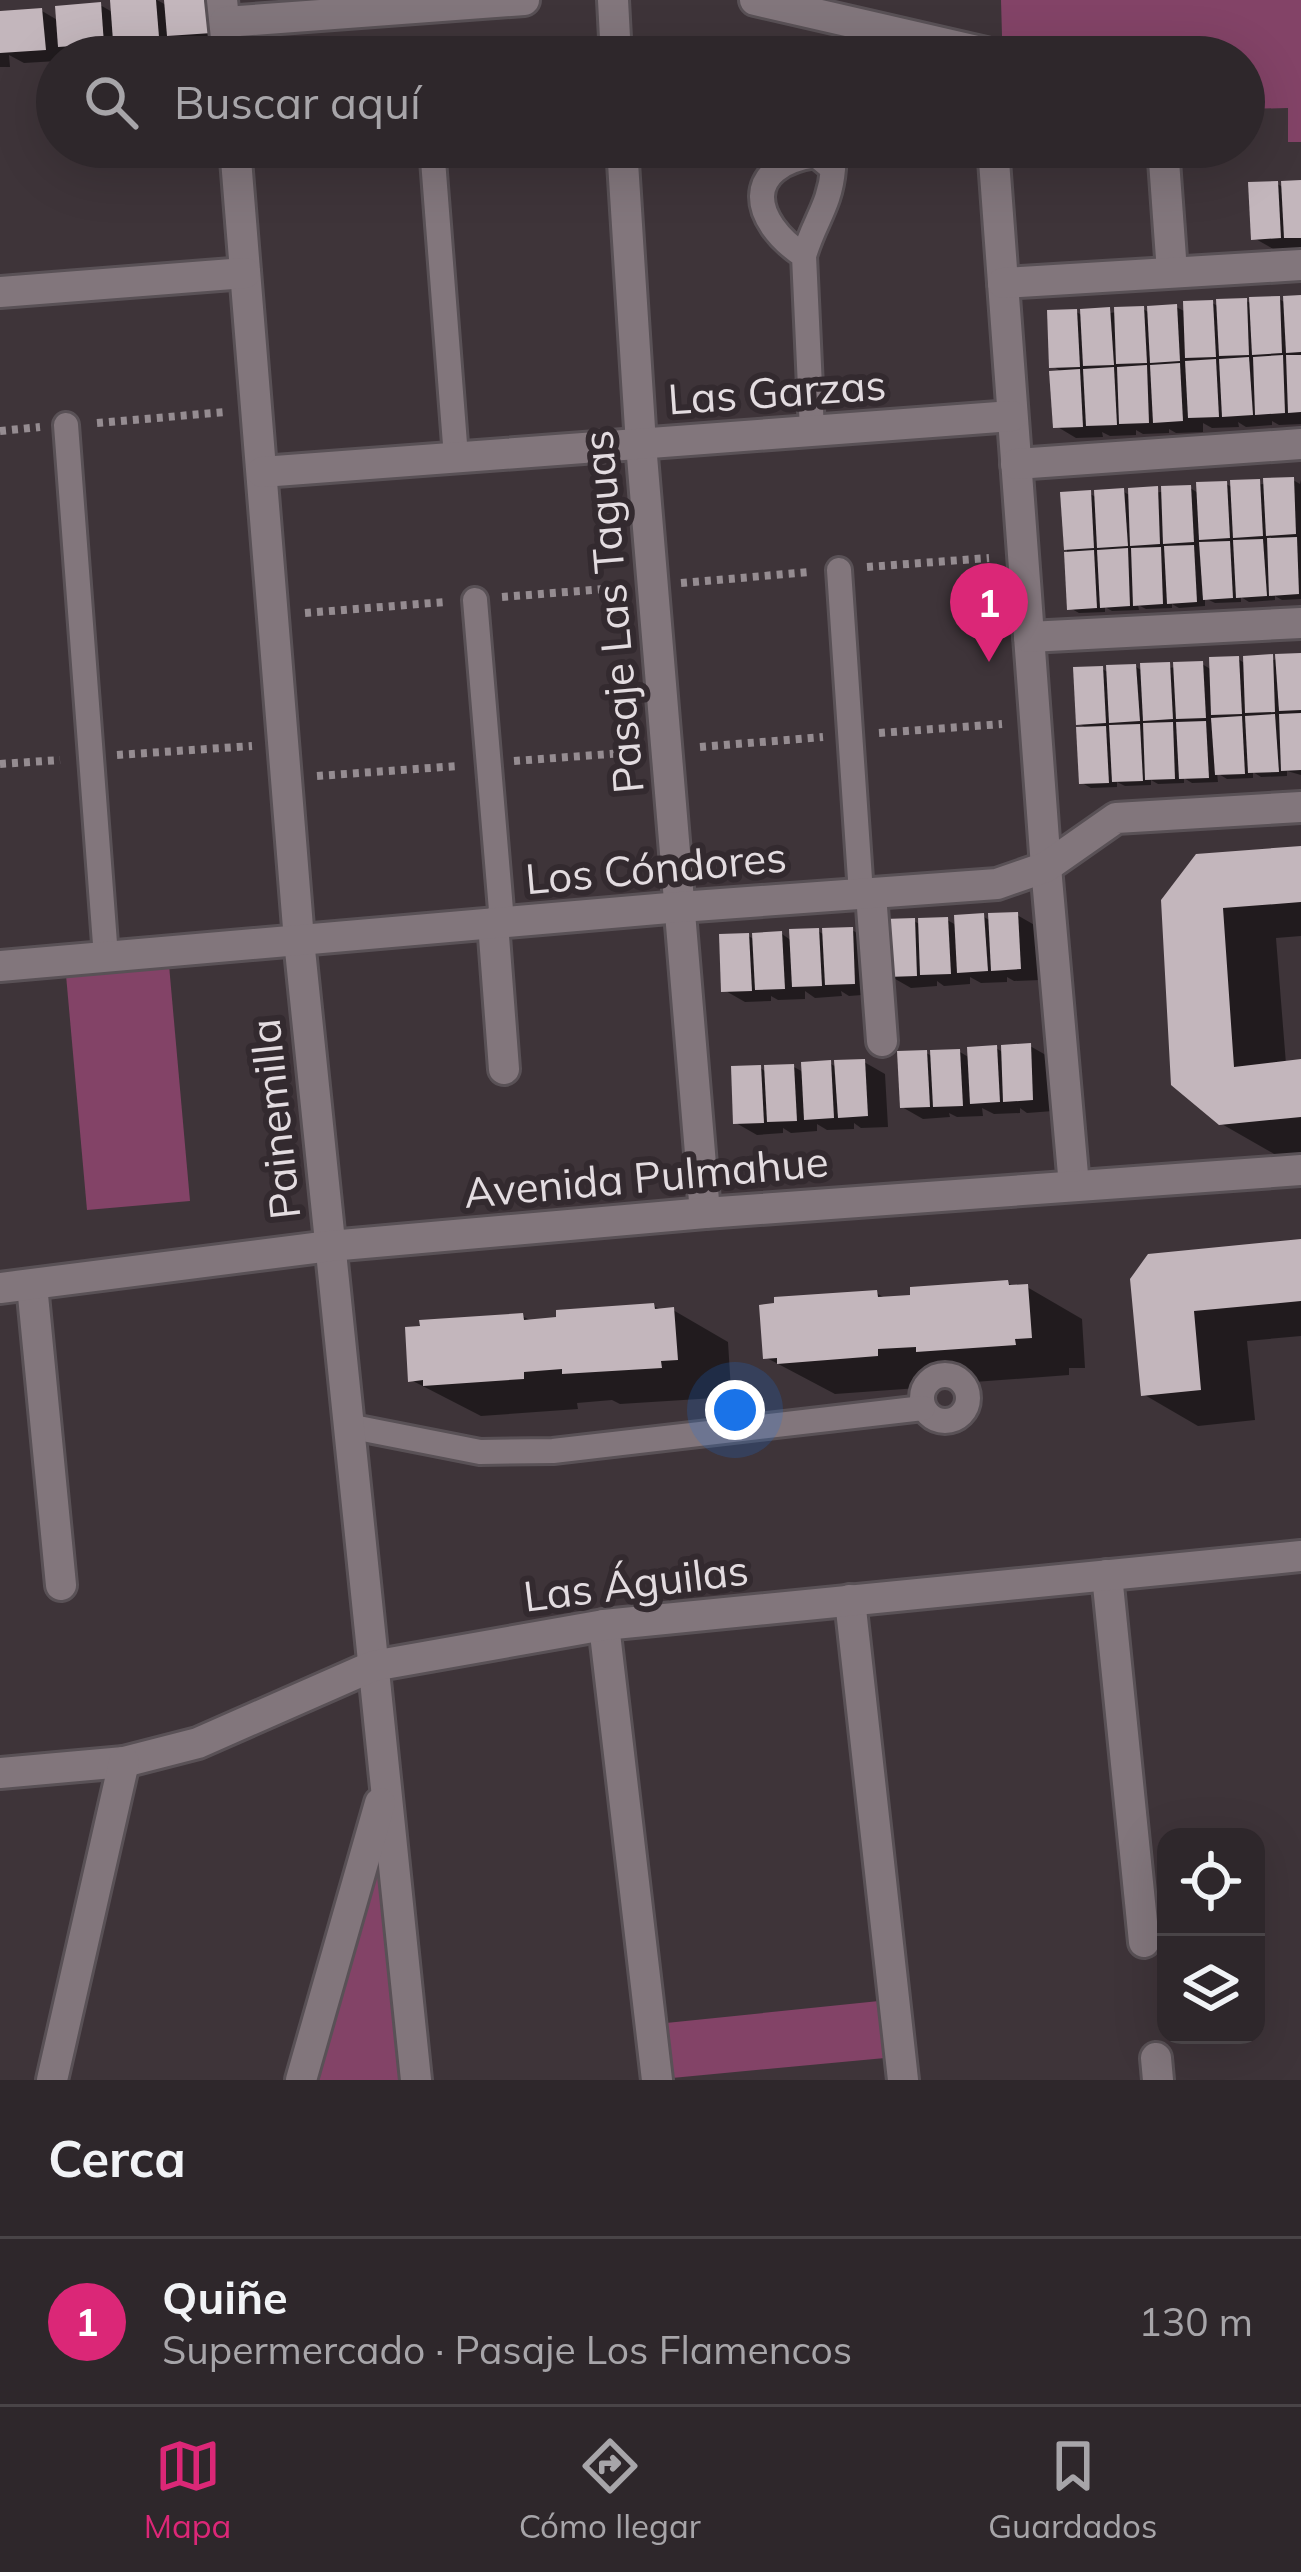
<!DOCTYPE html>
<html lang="es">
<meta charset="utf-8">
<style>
body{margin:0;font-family:Mulish,sans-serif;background:#362f33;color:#f1f3f6}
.controls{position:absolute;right:36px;bottom:36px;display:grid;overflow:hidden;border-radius:24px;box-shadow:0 12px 48px #0002}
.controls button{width:108px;height:108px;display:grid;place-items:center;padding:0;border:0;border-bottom:3px solid #494447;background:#2e272b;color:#f1f3f6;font:60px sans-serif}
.you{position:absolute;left:735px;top:1410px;width:42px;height:42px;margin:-30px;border:9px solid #fff;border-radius:50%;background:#1a73e8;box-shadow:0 0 0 18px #1a73e833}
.badge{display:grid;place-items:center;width:78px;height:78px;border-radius:50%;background:#db2777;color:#fff;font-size:39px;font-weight:700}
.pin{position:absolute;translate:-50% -99px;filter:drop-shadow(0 3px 6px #0008)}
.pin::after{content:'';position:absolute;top:63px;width:42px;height:36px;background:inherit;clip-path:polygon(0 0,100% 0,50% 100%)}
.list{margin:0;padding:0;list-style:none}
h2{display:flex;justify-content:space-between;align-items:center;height:156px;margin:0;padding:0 48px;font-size:51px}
h2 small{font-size:39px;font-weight:400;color:#a7a5a9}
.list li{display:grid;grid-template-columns:78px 1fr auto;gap:36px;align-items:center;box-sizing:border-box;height:168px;padding:0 48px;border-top:3px solid #494447}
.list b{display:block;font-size:45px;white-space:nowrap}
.list p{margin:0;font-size:39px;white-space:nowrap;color:#a7a5a9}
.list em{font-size:39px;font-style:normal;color:#a7a5a9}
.icon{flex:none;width:66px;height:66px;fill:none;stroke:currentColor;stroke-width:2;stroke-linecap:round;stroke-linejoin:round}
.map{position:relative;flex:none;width:1301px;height:2080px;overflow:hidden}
.search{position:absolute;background:#2e272b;box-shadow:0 12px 48px #0002;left:36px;right:36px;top:36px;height:132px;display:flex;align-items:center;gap:30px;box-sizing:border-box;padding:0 42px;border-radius:66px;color:#a7a5a9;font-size:45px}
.sheet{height:324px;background:#2e272b}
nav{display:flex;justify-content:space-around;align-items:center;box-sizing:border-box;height:168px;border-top:3px solid #494447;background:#2e272b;font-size:33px;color:#a7a5a9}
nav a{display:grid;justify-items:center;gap:6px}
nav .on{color:#db2777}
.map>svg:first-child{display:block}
</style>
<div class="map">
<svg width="1301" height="2080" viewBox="0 0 1301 2080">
<rect width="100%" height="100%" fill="#3e3439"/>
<g fill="#834367">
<path d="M 1001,0 L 1301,0 L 1301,142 L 1288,142 L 1288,108 L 1244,109 L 1244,57 L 1063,57 L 1002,36 Z"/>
<path d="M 169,965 L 190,1201 L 87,1210 L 66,975 Z"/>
<path d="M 380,1841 L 404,2080 L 313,2080 Z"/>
<path d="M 879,2001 L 885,2058 L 672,2078 L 666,2023 Z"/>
</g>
<g fill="#0007">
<path d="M 136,0 L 157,0 L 168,6 L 167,0 L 207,3 L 210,45 L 191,46 L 178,39 L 178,48 L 136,51 L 123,43 L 124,55 L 91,57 L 81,57 L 64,48 L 65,57 L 57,57 L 57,61 L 24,63 L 9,55 L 10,67 L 0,67 L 0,25 L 42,11 L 59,21 L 100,5 L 114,13 Z"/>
<path d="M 1301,183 L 1301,249 L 1275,250 L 1254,238 L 1277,184 L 1285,188 Z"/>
<path d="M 1301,298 L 1301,424 L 1279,425 L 1272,421 L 1272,425 L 1246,427 L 1238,422 L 1239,427 L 1212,428 L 1203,423 L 1203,432 L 1176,433 L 1169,429 L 1169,433 L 1143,434 L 1136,430 L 1136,435 L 1110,436 L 1102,432 L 1103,437 L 1076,438 L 1056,426 L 1064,373 L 1052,366 L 1076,312 L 1084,316 L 1143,309 L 1150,313 L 1176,307 L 1186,312 L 1212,303 L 1220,307 L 1246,301 L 1253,304 L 1279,299 L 1286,303 Z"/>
<path d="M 1293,480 L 1300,484 L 1301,480 L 1301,599 L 1282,600 L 1275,596 L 1275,600 L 1249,602 L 1241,597 L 1241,602 L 1215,603 L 1205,598 L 1205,606 L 1179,608 L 1172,604 L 1172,608 L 1146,609 L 1138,605 L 1139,610 L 1112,611 L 1105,607 L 1105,612 L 1079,613 L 1070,608 L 1064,495 L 1090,494 L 1098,498 L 1124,492 L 1131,496 L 1190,488 L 1200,494 L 1226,484 L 1234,488 Z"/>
<path d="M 1301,656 L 1301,775 L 1287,771 L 1287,776 L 1261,777 L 1253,772 L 1253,778 L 1227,779 L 1217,773 L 1218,782 L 1192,783 L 1184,778 L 1184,783 L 1158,784 L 1151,780 L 1151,785 L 1125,786 L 1117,782 L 1117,787 L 1091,788 L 1082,783 L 1090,730 L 1078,723 L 1102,669 L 1110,673 L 1136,667 L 1143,671 L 1202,664 L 1212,670 L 1238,659 L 1246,664 Z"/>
<path d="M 1301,849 L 1301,936 L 1276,938 L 1286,1064 L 1301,1062 L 1301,1153 L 1276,1155 L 1220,1123 L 1164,901 Z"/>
<path d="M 1017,915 L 1038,927 L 1041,980 L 1014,981 L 1007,977 L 1007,982 L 981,983 L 970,977 L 970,984 L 944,986 L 937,981 L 937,986 L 911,988 L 890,976 L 914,921 L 921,925 L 947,920 L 958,926 L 984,917 L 991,921 Z"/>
<path d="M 852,930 L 873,942 L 875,994 L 849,996 L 841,991 L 842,996 L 815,998 L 805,991 L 805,999 L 778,1000 L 771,996 L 771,1001 L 745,1002 L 724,990 L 748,936 L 756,940 L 782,934 L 792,941 L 818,931 L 826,936 Z"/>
<path d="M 1030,1046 L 1051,1058 L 1053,1111 L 1027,1113 L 1020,1108 L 1020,1113 L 994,1114 L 982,1108 L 983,1116 L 957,1117 L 949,1113 L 950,1117 L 923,1119 L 902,1107 L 926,1053 L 934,1057 L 960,1052 L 970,1058 L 996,1048 L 1004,1053 Z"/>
<path d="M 864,1062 L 885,1074 L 888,1127 L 861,1128 L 854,1123 L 854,1129 L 827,1130 L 817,1124 L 817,1131 L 791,1133 L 783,1128 L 783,1133 L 757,1135 L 736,1123 L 760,1068 L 767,1072 L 794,1067 L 805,1073 L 831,1064 L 838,1068 Z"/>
<path d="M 1301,1242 L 1301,1336 L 1247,1341 L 1255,1420 L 1198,1426 L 1143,1394 L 1133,1280 Z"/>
<path d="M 1008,1283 L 1016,1288 L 1027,1287 L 1082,1319 L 1085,1368 L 1069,1368 L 1069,1375 L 974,1382 L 965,1377 L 931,1379 L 932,1387 L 835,1394 L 765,1357 L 876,1293 L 887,1299 Z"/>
<path d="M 654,1306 L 663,1311 L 673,1310 L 728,1342 L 731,1390 L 715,1391 L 715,1398 L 620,1404 L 612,1400 L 577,1403 L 578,1409 L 481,1416 L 411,1380 L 522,1316 L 534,1322 Z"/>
</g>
<g fill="#c3b6bc">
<path d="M 110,0 L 156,0 L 159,37 L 113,41 Z"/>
<path d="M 164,0 L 210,0 L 212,33 L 167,36 Z"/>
<path d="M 101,2 L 104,44 L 58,47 L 55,6 Z"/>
<path d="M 42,8 L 46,50 L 0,53 L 0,11 Z"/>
<path d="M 1301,180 L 1301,238 L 1284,238 L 1281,181 Z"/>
<path d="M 1278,181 L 1281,238 L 1251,240 L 1248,182 Z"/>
<path d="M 1301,295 L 1301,352 L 1286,353 L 1283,296 Z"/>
<path d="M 1280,296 L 1282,353 L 1252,355 L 1249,297 Z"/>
<path d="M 1247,298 L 1249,355 L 1219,356 L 1216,299 Z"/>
<path d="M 1213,300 L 1216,357 L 1185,358 L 1183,301 Z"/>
<path d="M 1177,304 L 1180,361 L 1150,363 L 1147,306 Z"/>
<path d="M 1144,306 L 1147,363 L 1116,364 L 1114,307 Z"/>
<path d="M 1110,307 L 1114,365 L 1083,366 L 1080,309 Z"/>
<path d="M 1077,309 L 1080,367 L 1049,368 L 1047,310 Z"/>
<path d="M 1283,355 L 1285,413 L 1255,415 L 1253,357 Z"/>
<path d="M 1286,355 L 1301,355 L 1301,412 L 1288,413 Z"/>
<path d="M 1249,357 L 1253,415 L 1222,417 L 1219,359 Z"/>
<path d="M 1216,359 L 1219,417 L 1188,418 L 1185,361 Z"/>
<path d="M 1180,363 L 1183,421 L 1153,423 L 1150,365 Z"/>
<path d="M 1147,365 L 1149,423 L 1119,424 L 1117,367 Z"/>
<path d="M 1114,367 L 1117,425 L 1086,426 L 1083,369 Z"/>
<path d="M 1080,369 L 1083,427 L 1053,428 L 1049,371 Z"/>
<path d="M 1294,477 L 1296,534 L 1266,536 L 1263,478 Z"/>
<path d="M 1260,479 L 1263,536 L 1233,538 L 1230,480 Z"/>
<path d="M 1227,481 L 1230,538 L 1199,540 L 1196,482 Z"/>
<path d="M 1191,485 L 1194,542 L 1163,544 L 1161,486 Z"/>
<path d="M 1158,486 L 1160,544 L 1130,546 L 1128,488 Z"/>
<path d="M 1124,488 L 1128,546 L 1097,548 L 1094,490 Z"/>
<path d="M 1091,490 L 1094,548 L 1064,550 L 1060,492 Z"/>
<path d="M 1297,537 L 1299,594 L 1269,596 L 1267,538 Z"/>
<path d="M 1263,539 L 1267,596 L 1236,598 L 1233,540 Z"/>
<path d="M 1230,541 L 1233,598 L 1203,600 L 1199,542 Z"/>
<path d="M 1194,545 L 1197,602 L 1167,604 L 1164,546 Z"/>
<path d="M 1161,547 L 1163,604 L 1133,606 L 1131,548 Z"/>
<path d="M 1128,548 L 1130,606 L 1100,608 L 1097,550 Z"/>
<path d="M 1094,550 L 1097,608 L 1067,610 L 1064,552 Z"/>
<path d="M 1301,653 L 1301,710 L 1279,711 L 1275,654 Z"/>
<path d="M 1273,654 L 1275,712 L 1245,713 L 1243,656 Z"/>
<path d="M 1239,656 L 1242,714 L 1211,715 L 1209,657 Z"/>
<path d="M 1203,661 L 1206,718 L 1176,719 L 1173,662 Z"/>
<path d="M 1170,662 L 1173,719 L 1143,721 L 1140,663 Z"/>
<path d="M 1136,664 L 1140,721 L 1109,723 L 1106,665 Z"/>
<path d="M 1103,666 L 1106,723 L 1076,725 L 1073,667 Z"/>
<path d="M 1301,713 L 1301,770 L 1281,771 L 1279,714 Z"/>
<path d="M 1275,714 L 1279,772 L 1248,773 L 1245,716 Z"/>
<path d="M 1242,716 L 1245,774 L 1215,775 L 1211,718 Z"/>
<path d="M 1206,721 L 1209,778 L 1179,779 L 1176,722 Z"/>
<path d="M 1173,722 L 1175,779 L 1145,780 L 1143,723 Z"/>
<path d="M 1140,724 L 1143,781 L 1112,782 L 1109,725 Z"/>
<path d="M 1106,726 L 1109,783 L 1079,784 L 1076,727 Z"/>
<path d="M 1301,846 L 1301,902 L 1223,908 L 1234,1067 L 1301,1059 L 1301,1117 L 1219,1125 L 1171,1085 L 1161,900 L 1196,854 Z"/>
<path d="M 1018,912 L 1021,969 L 991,971 L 988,913 Z"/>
<path d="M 984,913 L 988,971 L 957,973 L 954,915 Z"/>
<path d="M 948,917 L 951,974 L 920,975 L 918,918 Z"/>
<path d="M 915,918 L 917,976 L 887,977 L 884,919 Z"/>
<path d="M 853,927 L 855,984 L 825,985 L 822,928 Z"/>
<path d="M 819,928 L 822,986 L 792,987 L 789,929 Z"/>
<path d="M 782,931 L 785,989 L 755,990 L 752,933 Z"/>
<path d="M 749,933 L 752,991 L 721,992 L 719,934 Z"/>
<path d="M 1031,1043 L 1033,1100 L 1003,1102 L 1001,1045 Z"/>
<path d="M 997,1045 L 1000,1102 L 970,1104 L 967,1047 Z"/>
<path d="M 960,1049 L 963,1106 L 933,1107 L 930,1050 Z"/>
<path d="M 927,1050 L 930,1107 L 900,1108 L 897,1051 Z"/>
<path d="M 865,1059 L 868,1116 L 838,1118 L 834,1060 Z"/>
<path d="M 831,1060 L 834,1118 L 804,1120 L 801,1062 Z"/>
<path d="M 794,1064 L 797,1121 L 767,1122 L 764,1065 Z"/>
<path d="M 761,1065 L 764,1123 L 733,1124 L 731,1066 Z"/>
<path d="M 1301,1239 L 1301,1301 L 1194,1311 L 1201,1390 L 1141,1396 L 1130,1279 L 1148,1254 Z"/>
<path d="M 1008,1280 L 1009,1285 L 1028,1284 L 1032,1338 L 1015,1339 L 1016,1345 L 916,1352 L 916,1347 L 878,1349 L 878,1356 L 777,1364 L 777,1358 L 763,1359 L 759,1305 L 774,1303 L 774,1297 L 877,1290 L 878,1297 L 910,1295 L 910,1287 Z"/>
<path d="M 654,1303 L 655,1309 L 674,1307 L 678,1360 L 661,1361 L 662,1368 L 562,1374 L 562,1369 L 524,1372 L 524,1379 L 423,1386 L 423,1380 L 408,1382 L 405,1327 L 420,1326 L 419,1320 L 523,1313 L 524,1320 L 556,1317 L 556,1310 Z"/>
</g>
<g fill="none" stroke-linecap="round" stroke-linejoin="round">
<g stroke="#595156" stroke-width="30">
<g id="lane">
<path d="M 432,147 L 456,457"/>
<path d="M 804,256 C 750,220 742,166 816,155 L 833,169 C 830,206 814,221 804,256 L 812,431"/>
<path d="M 66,425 L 106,957"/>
<path d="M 839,570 L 861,894"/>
<path d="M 475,600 L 502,922"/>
<circle cx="945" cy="1398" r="23"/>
<path d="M 348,1426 L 480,1452 L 553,1451 L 923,1408"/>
</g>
</g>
<g stroke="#595156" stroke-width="36">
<g id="street">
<path d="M 222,0 L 228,57"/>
<path d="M 613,0 L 616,57"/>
<path d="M 755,0 L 986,53 L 986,57"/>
<path d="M 225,22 L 524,0"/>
<path d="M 235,147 L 299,940 L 416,2080"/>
<path d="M 622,147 L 641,444 L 705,1213"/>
<path d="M 993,147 L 1046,867 L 1074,1186"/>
<path d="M 1163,147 L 1172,272"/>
<path d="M 1003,283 L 1301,265"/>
<path d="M 0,292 L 245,273"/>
<path d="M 1016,464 L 1301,444"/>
<path d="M 262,472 L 1012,416"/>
<path d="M 1029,637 L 1301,623"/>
<path d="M 871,894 L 882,1041"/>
<path d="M 493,923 L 504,1069"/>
<path d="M 0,966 L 680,907 L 997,884 L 1046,867 L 1116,818 L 1301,807"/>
<path d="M 32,1285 L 61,1585"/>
<path d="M 1107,1575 L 1144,1942"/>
<path d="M 850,1600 L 903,2080"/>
<path d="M 604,1625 L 657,2080"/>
<path d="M 0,1773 L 124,1762 L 198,1743 L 373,1666 L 604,1625 L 1301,1556"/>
<path d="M 1156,2058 L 1158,2080"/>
<path d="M 52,2080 L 124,1762"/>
<path d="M 301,2080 L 380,1803"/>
</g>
</g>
<g stroke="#595156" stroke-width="36">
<path id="secondary" d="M 0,1288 L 330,1246 L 705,1213 L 1301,1170"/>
</g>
<g stroke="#958c91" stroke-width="8" stroke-dasharray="6 6" stroke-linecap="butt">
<path d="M 97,423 L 226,412"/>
<path d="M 0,431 L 40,427"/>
<path d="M 867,567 L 989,558"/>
<path d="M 681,583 L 810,572"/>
<path d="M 502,597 L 618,588"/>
<path d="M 305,613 L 445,602"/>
<path d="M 879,733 L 1002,724"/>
<path d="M 700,747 L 823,737"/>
<path d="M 117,755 L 252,746"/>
<path d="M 514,761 L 637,752"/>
<path d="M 0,764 L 60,760"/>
<path d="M 317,776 L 458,766"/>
</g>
<use href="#lane" stroke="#82767c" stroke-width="24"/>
<use href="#street" stroke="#82767c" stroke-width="30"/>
<use href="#secondary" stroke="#82767c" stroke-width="30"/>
</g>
<g text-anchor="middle" stroke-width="12" stroke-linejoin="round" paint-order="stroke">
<g font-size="42" fill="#e3dce0" stroke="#332a2f">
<text transform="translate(777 392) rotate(-4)" y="15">Las Garzas</text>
<text transform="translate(613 612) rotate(-95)" y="15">Pasaje Las Taguas</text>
<text transform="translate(656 868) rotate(-5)" y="15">Los Cóndores</text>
<text transform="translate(275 1119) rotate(-96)" y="15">Painemilla</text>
<text transform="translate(646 1177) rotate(-5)" y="15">Avenida Pulmahue</text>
<text transform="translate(636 1583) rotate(-7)" y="15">Las Águilas</text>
</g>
</g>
</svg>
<div class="controls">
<button><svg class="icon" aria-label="locate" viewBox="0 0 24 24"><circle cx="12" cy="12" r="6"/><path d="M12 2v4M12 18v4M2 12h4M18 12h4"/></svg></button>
<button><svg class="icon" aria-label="layers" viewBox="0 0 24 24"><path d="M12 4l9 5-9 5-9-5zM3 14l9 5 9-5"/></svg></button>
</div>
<div class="you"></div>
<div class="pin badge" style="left:989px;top:662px">1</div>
<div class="search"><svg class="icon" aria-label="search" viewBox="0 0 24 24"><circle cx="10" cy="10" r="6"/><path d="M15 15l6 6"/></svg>Buscar aquí</div>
</div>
<section class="sheet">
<h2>Cerca<small></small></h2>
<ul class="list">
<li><span class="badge">1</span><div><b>Quiñe</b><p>Supermercado · Pasaje Los Flamencos</p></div><em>130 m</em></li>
</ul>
</section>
<nav>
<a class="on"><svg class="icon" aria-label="map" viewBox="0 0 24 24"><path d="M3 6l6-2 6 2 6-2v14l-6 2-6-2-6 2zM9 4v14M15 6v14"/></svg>Mapa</a>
<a><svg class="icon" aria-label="directions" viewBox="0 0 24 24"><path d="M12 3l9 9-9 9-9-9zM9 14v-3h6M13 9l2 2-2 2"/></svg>Cómo llegar</a>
<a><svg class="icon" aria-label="saved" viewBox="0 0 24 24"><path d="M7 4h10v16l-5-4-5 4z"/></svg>Guardados</a>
</nav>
